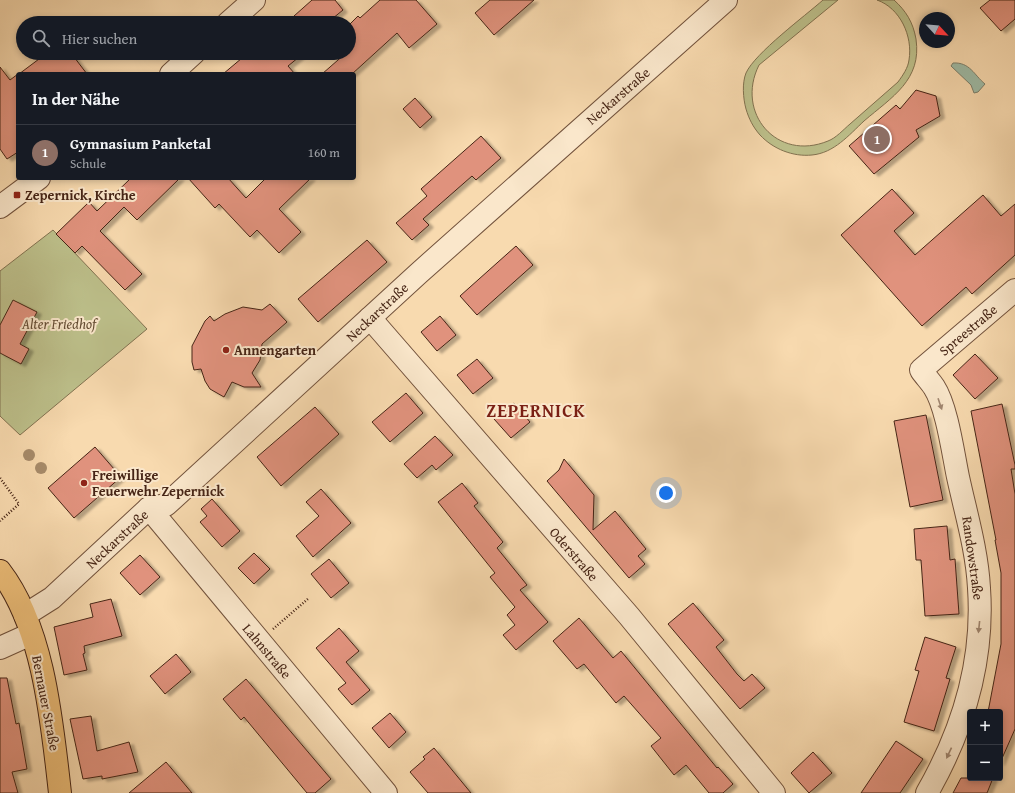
<!DOCTYPE html>
<html lang="de">
<meta charset="utf-8">
<style>
body{margin:0;font-family:"Gentium Book Plus",serif;background:#20242c;color:#f1f3f6}
.controls{position:absolute;right:12px;bottom:12px;display:grid;overflow:hidden;border-radius:4px;box-shadow:0 2px 6px #0003}
.controls button{width:36px;height:36px;display:grid;place-items:center;padding:0;border:0;border-bottom:1px solid #363941;background:#171b24;color:#f1f3f6;font:20px sans-serif}
.compass{position:absolute;left:919px;top:12px;width:36px;height:36px;border-radius:50%;background:#171b24;box-shadow:0 2px 6px #0003;rotate:116deg}
.you{position:absolute;left:666px;top:493px;width:14px;height:14px;margin:-10px;border:3px solid #fff;border-radius:50%;background:#1a73e8;box-shadow:0 0 0 6px #1a73e833}
.badge{display:grid;place-items:center;width:26px;height:26px;border-radius:50%;background:#c59692;color:#fff;font-size:13px;font-weight:700}
.pin{position:absolute;translate:-50% -50%;border:2px solid #fff;box-shadow:0 1px 4px #0006}
.list{margin:0;padding:0;list-style:none}
h2{display:flex;justify-content:space-between;align-items:center;height:52px;margin:0;padding:0 16px;font-size:17px}
h2 small{font-size:13px;font-weight:400;color:#9ea1a6}
.list li{display:grid;grid-template-columns:26px 1fr auto;gap:12px;align-items:center;box-sizing:border-box;height:56px;padding:0 16px;border-top:1px solid #363941}
.list b{display:block;font-size:15px;white-space:nowrap}
.list p{margin:0;font-size:13px;white-space:nowrap;color:#9ea1a6}
.list em{font-size:13px;font-style:normal;color:#9ea1a6}
.icon{flex:none;width:22px;height:22px;fill:none;stroke:currentColor;stroke-width:2;stroke-linecap:round;stroke-linejoin:round}
.map{position:relative;flex:none;width:1015px;height:793px;overflow:hidden}
.search{position:absolute;background:#171b24;box-shadow:0 2px 6px #0003;left:16px;top:16px;width:340px;height:44px;display:flex;align-items:center;gap:10px;box-sizing:border-box;padding:0 14px;border-radius:22px;color:#9ea1a6;font-size:15px}
.panel{position:absolute;background:#171b24;box-shadow:0 2px 6px #0003;left:16px;top:72px;width:340px;height:108px;border-radius:4px}
.map>svg:first-child{display:block}
</style>
<div class="map">
<svg width="1015" height="793" viewBox="0 0 1015 793">
<defs>
<filter id="shadow"><feDropShadow dx="4.5" dy="2.5" stdDeviation="1" flood-color="#0004"/></filter>
</defs>
<rect width="100%" height="100%" fill="#f8daaf"/>
<filter id="stains"><feTurbulence type="fractalNoise" baseFrequency=".005" numOctaves="4"/><feColorMatrix values="0 0 0 0 .2 0 0 0 0 .09 0 0 0 0 .02 0 0 0 .5 -.17"/></filter>
<radialGradient id="worn" r=".72"><stop offset=".6" stop-color="#630" stop-opacity="0"/><stop offset="1" stop-color="#630" stop-opacity=".3"/></radialGradient>
<g fill="#bdc08b" stroke="#827250">
<path d="M 823,0 L 838,0 L 759,65 C 735,113 777,162 828,141 C 836,138 843,130 850,124 C 866,110 882,96 898,82 C 903,75 908,68 909,60 C 913,36 900,8 877,0 L 894,0 C 906,11 913,22 916,39 C 922,80 892,97 864,121 C 849,135 834,153 812,155 C 793,157 773,149 760,135 C 753,127 749,119 746,109 C 743,98 742,83 746,73 C 755,53 805,16 823,0 Z"/>
<path d="M 53,230 L 147,329 L 20,435 L 0,416 L 0,271 Z"/>
</g>
<path fill="#9fbba6" stroke="#7b7f6c" d="M 953,63 C 970,62 974,75 985,84 L 978,92 L 974,93 L 971,85 L 951,66 Z"/>
<g fill="#e0927d" stroke="#462516" filter="url(#shadow)">
<path d="M 312,0 L 335,0 L 343,10 L 327,23 L 300,23 L 294,16 Z"/>
<path d="M 380,0 L 416,0 L 437,24 L 409,48 L 397,33 L 352,74 L 322,74 L 346,53 L 349,53 L 349,25 L 358,16 L 360,18 Z"/>
<path d="M 490,0 L 534,0 L 494,35 L 475,13 Z"/>
<path d="M 990,0 L 1015,0 L 1015,19 L 1001,31 L 980,8 Z"/>
<path d="M 47,53 L 71,53 L 87,74 L 19,74 Z"/>
<path d="M 248,53 L 304,53 L 288,66 L 295,74 L 223,74 Z"/>
<path d="M 0,67 L 10,80 L 18,74 L 18,152 L 7,159 L 0,149 Z"/>
<path d="M 916,90 L 936,96 L 940,116 L 916,130 L 919,137 L 874,174 L 849,146 L 896,105 L 900,109 Z"/>
<path d="M 415,98 L 432,117 L 420,128 L 403,109 Z"/>
<path d="M 481,136 L 501,158 L 476,180 L 472,176 L 423,219 L 429,225 L 412,240 L 396,223 L 427,196 L 421,189 Z"/>
<path d="M 131,178 L 180,178 L 137,220 L 124,207 L 100,231 L 142,274 L 125,290 L 82,246 L 75,253 L 56,234 L 89,202 L 97,211 Z"/>
<path d="M 188,178 L 228,178 L 246,198 L 266,178 L 311,178 L 279,209 L 301,232 L 279,253 L 257,230 L 250,237 L 219,204 L 215,208 Z"/>
<path d="M 892,189 L 914,213 L 894,231 L 915,255 L 983,195 L 1001,216 L 1015,204 L 1015,255 L 972,294 L 966,287 L 922,326 L 841,235 Z"/>
<path d="M 367,240 L 387,262 L 318,322 L 298,299 Z"/>
<path d="M 516,246 L 533,265 L 477,315 L 460,296 Z"/>
<path d="M 13,300 L 37,312 L 20,344 L 29,349 L 21,364 L 0,353 L 0,325 Z"/>
<path d="M 270,304 L 287,322 L 262,344 L 260,360 L 252,373 L 261,387 L 244,387 L 232,382 L 224,397 L 210,389 L 205,381 L 201,369 L 194,370 L 192,362 L 192,346 L 205,321 L 210,316 L 214,321 L 225,314 L 243,307 L 262,310 Z"/>
<path d="M 440,316 L 456,335 L 437,351 L 421,332 Z"/>
<path d="M 975,354 L 998,378 L 975,399 L 953,375 Z"/>
<path d="M 477,359 L 493,378 L 473,394 L 457,375 Z"/>
<path d="M 406,393 L 423,413 L 390,442 L 372,422 Z"/>
<path d="M 514,403 L 530,422 L 511,438 L 494,419 Z"/>
<path d="M 1002,404 L 1015,465 L 1015,469 L 1011,469 L 1015,494 L 1015,729 L 1000,763 L 1000,712 L 988,712 L 1001,644 L 1001,573 L 995,540 L 996,540 L 971,411 Z"/>
<path d="M 315,407 L 339,434 L 281,486 L 257,457 Z"/>
<path d="M 926,415 L 943,500 L 910,507 L 894,421 Z"/>
<path d="M 435,436 L 453,455 L 436,470 L 432,465 L 417,478 L 404,464 Z"/>
<path d="M 95,447 L 121,477 L 74,518 L 48,488 Z"/>
<path d="M 564,459 L 594,495 L 593,530 L 615,511 L 646,549 L 638,556 L 645,564 L 629,578 L 547,481 L 559,470 Z"/>
<path d="M 462,483 L 478,503 L 474,506 L 503,542 L 497,548 L 527,585 L 520,590 L 548,622 L 516,650 L 503,635 L 515,625 L 507,615 L 515,607 L 490,577 L 495,573 L 438,502 Z"/>
<path d="M 321,489 L 351,523 L 313,557 L 296,536 L 319,516 L 306,502 Z"/>
<path d="M 212,499 L 240,531 L 222,547 L 200,522 L 207,516 L 201,509 Z"/>
<path d="M 947,526 L 950,560 L 955,559 L 959,614 L 925,616 L 921,560 L 916,560 L 914,529 Z"/>
<path d="M 254,553 L 270,569 L 254,584 L 238,568 Z"/>
<path d="M 140,555 L 160,577 L 140,595 L 120,573 Z"/>
<path d="M 329,559 L 349,583 L 331,598 L 311,574 Z"/>
<path d="M 111,599 L 122,636 L 84,646 L 85,653 L 83,654 L 87,670 L 64,675 L 54,627 L 93,617 L 90,604 Z"/>
<path d="M 693,603 L 724,640 L 716,647 L 737,674 L 744,681 L 752,674 L 765,688 L 740,709 L 668,624 Z"/>
<path d="M 579,618 L 613,658 L 621,651 L 717,768 L 718,767 L 733,784 L 723,793 L 709,793 L 686,765 L 674,775 L 651,746 L 661,738 L 624,696 L 616,703 L 584,664 L 577,669 L 553,641 Z"/>
<path d="M 339,628 L 359,651 L 346,662 L 370,690 L 352,705 L 338,689 L 346,683 L 316,648 Z"/>
<path d="M 925,637 L 956,647 L 946,678 L 950,679 L 934,731 L 904,722 L 919,671 L 915,670 Z"/>
<path d="M 176,654 L 191,672 L 165,694 L 150,676 Z"/>
<path d="M 0,678 L 7,678 L 16,724 L 19,723 L 27,769 L 12,772 L 18,793 L 0,793 Z"/>
<path d="M 246,679 L 331,779 L 315,793 L 307,793 L 244,717 L 241,720 L 223,699 Z"/>
<path d="M 390,713 L 406,732 L 389,748 L 372,728 Z"/>
<path d="M 91,716 L 97,751 L 129,742 L 138,772 L 102,779 L 102,776 L 83,779 L 70,719 Z"/>
<path d="M 896,741 L 923,759 L 900,793 L 861,793 Z"/>
<path d="M 434,748 L 471,793 L 428,793 L 410,772 L 425,759 L 423,757 Z"/>
<path d="M 813,752 L 832,773 L 809,793 L 791,773 Z"/>
<path d="M 166,762 L 192,793 L 129,793 Z"/>
<path d="M 961,778 L 993,778 L 987,793 L 953,793 Z"/>
</g>
<g fill="none" stroke-linecap="round" stroke-linejoin="round">
<g stroke="#72523c" stroke-width="24">
<g id="minor">
<path d="M 228,23 L 254,0"/>
<path d="M 171,74 L 194,53"/>
<path d="M 0,207 L 39,178"/>
<path d="M 370,318 L 629,616 L 774,793"/>
<path d="M 149,508 L 386,793"/>
<path d="M 25,615 L 52,598 L 149,508 L 166,505 L 419,273 L 726,0"/>
<path d="M 0,648 L 31,634"/>
<path d="M 927,793 C 963,730 984,660 979,588 C 977,550 966,514 958,477 C 953,453 947,407 934,387 C 930,381 925,376 921,370 L 1015,290"/>
</g>
</g>
<g stroke="#462516" stroke-width="24">
<path id="major" d="M 0,571 C 44,628 52,723 60,793"/>
</g>
<g stroke="#462516" stroke-width="2.5" stroke-dasharray="1 2" stroke-linecap="butt">
<path d="M 0,478 L 19,504 L 0,521"/>
<path d="M 273,629 L 309,598"/>
</g>
<use href="#minor" stroke="#fae7cb" stroke-width="22"/>
<use href="#major" stroke="#ecbd78" stroke-width="22"/>
</g>
<g fill="#a78c6b">
<circle cx="29" cy="455" r="6"/>
<circle cx="41" cy="468" r="6"/>
</g>
<defs><path id="oneway-solid" d="M-6-.8H1V-3.2L6.5 0L1 3.2V.8H-6Z"/></defs>
<g fill="#a08670">
<use href="#oneway-solid" transform="translate(940 404) rotate(71)"/>
<use href="#oneway-solid" transform="translate(979 627) rotate(96)"/>
<use href="#oneway-solid" transform="translate(949 753) rotate(115)"/>
</g>
<g fill="#8f2418" stroke="#fae7cb" stroke-width="1.5">
<rect x="13" y="191" width="8" height="8" rx="2"/>
<circle cx="226" cy="350" r="4"/>
<circle cx="84" cy="483" r="4"/>
</g>
<g text-anchor="middle" stroke-width="4" stroke-linejoin="round" paint-order="stroke">
<g font-size="14" fill="#462516" stroke="#fae7cb">
<text transform="translate(618 96) rotate(-41)" y="5">Neckarstraße</text>
<text transform="translate(377 312) rotate(-43)" y="5">Neckarstraße</text>
<text transform="translate(968 330) rotate(-40)" y="5">Spreestraße</text>
<text transform="translate(117 539) rotate(-43)" y="5">Neckarstraße</text>
<text transform="translate(574 554) rotate(49)" y="5">Oderstraße</text>
<text transform="translate(973 558) rotate(82)" y="5">Randowstraße</text>
<text transform="translate(267 651) rotate(50)" y="5">Lahnstraße</text>
<text transform="translate(46 703) rotate(79)" y="5">Bernauer Straße</text>
</g>
<g font-size="14" font-weight="bold" fill="#462516" stroke="#fae7cb" text-anchor="start">
<text x="25" y="200">Zepernick, Kirche</text>
<text x="234" y="355">Annengarten</text>
<text x="92" y="480">Freiwillige<tspan x="92" dy="16">Feuerwehr Zepernick</tspan></text>
</g>
<g font-size="14" font-style="italic" fill="#644c33" stroke="#fae7cb">
<text x="59" y="329">Alter Friedhof</text>
</g>
<g font-size="18" font-weight="bold" letter-spacing="1" fill="#7a1f14" stroke="#fae7cb">
<text x="536" y="417">ZEPERNICK</text>
</g>
</g>
<rect width="100%" height="100%" filter="url(#stains)"/>
<rect width="100%" height="100%" fill="url(#worn)"/>
</svg>
<div class="controls">
<button>+</button>
<button>−</button>
</div>
<svg class="compass" viewBox="-18 -18 36 36"><path d="M0-13l5 13h-10z" fill="#e53935"/><path d="M0 13l5-13h-10z" fill="#9ea1a6"/></svg>
<div class="you"></div>
<div class="pin badge" style="left:877px;top:139px;background:#8d6e63">1</div>
<div class="search"><svg class="icon" aria-label="search" viewBox="0 0 24 24"><circle cx="10" cy="10" r="6"/><path d="M15 15l6 6"/></svg>Hier suchen</div>
<section class="panel">
<h2>In der Nähe<small></small></h2>
<ul class="list">
<li><span class="badge" style="background:#8d6e63">1</span><div><b>Gymnasium Panketal</b><p>Schule</p></div><em>160 m</em></li>
</ul>
</section>
</div>
